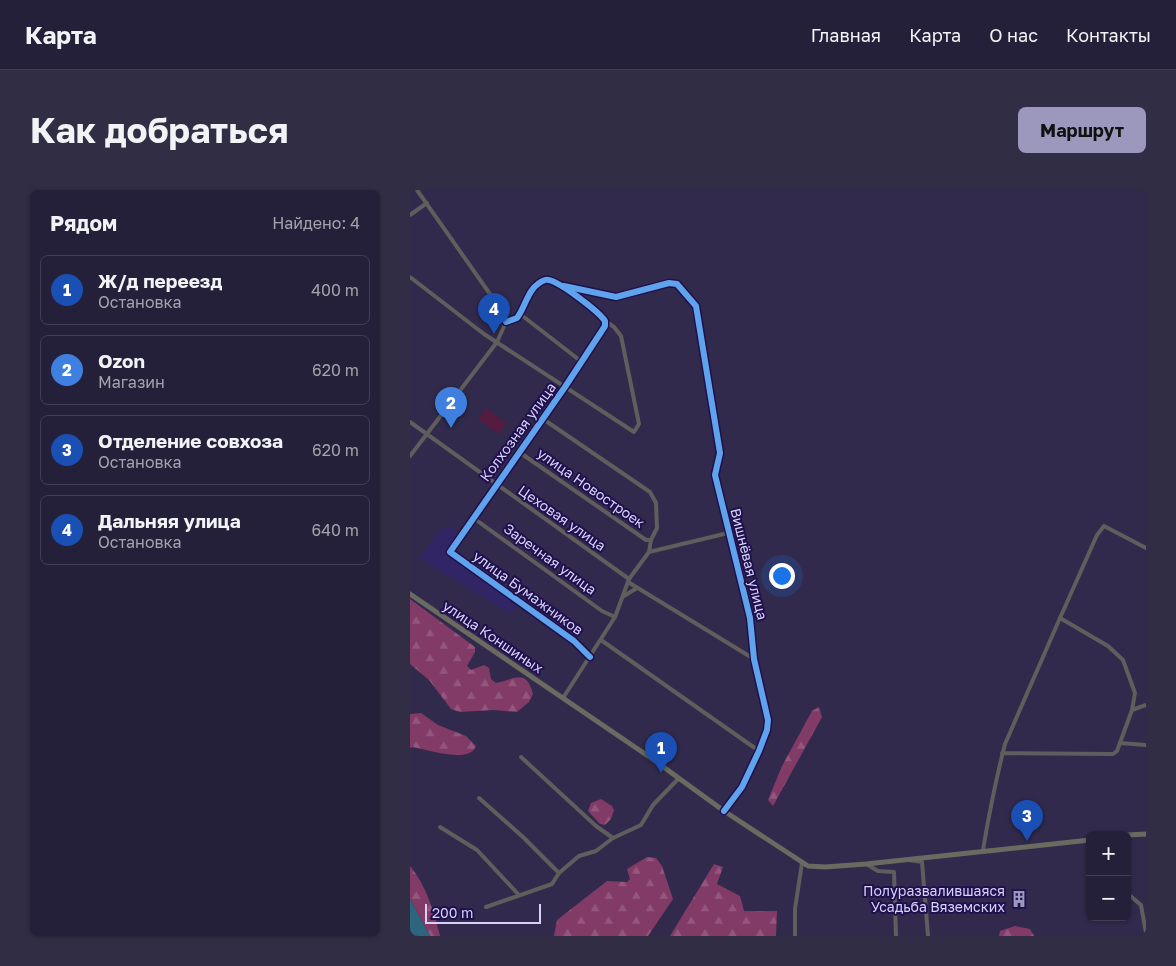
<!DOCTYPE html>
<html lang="ru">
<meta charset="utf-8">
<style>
body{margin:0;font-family:"Golos Text",sans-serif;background:#312d44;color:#f1f3f6}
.controls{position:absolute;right:15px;bottom:15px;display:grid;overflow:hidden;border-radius:8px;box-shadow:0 1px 4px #0004}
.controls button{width:45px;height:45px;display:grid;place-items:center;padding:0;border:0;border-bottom:1px solid #423e53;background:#252039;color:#f1f3f6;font:25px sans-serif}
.scale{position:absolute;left:15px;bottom:12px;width:116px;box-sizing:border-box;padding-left:5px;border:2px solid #d5d3fa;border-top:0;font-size:14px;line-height:18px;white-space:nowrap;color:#d5d3fa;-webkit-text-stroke:4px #20104e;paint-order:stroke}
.you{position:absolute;left:371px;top:385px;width:18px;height:18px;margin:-12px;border:4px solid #fff;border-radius:50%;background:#1a73e8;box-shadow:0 0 0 8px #1a73e833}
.badge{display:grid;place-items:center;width:32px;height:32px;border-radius:50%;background:#9c98bd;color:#fff;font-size:16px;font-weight:700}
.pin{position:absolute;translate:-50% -41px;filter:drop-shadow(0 1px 2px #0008)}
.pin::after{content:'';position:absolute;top:26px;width:18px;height:15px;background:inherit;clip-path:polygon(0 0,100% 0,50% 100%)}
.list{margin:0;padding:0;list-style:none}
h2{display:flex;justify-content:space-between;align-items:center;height:65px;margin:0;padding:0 20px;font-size:21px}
h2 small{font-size:16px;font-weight:400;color:#a3a3ae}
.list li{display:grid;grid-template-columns:32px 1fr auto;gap:15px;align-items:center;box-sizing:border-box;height:70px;margin:0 10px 10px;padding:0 10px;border:1px solid #423e53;border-radius:8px}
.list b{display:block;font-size:19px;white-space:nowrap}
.list p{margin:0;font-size:16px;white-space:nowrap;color:#a3a3ae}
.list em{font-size:16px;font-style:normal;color:#a3a3ae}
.map{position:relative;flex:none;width:736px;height:746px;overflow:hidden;border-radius:8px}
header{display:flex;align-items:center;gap:30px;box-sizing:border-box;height:70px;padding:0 25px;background:#252039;border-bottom:1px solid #423e53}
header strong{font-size:24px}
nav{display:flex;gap:28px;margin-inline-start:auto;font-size:18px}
.intro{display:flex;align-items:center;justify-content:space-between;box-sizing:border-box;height:120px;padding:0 30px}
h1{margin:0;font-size:35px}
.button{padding:12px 22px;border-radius:8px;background:#9c98bd;color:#111;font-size:18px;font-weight:700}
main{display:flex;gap:30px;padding:0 30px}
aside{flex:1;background:#252039;border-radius:8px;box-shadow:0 1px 4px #0004}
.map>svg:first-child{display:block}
</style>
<header>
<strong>Карта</strong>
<nav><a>Главная</a><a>Карта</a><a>О нас</a><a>Контакты</a></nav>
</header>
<div class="intro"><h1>Как добраться</h1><a class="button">Маршрут</a></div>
<main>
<aside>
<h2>Рядом<small>Найдено: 4</small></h2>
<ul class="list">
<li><span class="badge" style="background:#1a4fb4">1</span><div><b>Ж/д переезд</b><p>Остановка</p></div><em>400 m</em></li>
<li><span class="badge" style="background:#3f7fe0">2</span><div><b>Ozon</b><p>Магазин</p></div><em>620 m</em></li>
<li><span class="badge" style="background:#1a4fb4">3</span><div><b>Отделение совхоза</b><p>Остановка</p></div><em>620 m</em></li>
<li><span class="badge" style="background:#1a4fb4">4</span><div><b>Дальняя улица</b><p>Остановка</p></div><em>640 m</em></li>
</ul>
</aside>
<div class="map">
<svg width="736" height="746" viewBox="0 0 736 746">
<defs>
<pattern id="forest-firs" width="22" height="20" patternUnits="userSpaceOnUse" patternTransform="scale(1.25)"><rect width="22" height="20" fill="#823a67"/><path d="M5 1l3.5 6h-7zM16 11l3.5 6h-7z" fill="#93567e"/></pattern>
</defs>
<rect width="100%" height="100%" fill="#312a4c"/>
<path fill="#322565" d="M 41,337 L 48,343 L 35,362 L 107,416 L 101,424 L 10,368 L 30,341 Z"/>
<g fill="url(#forest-firs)">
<path d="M 0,409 L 65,457 L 65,462 L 57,476 L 61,480 L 74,475 L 79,478 L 81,489 L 86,493 C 102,491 116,476 123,504 L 119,512 L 107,522 L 83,520 L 50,522 L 41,519 L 19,490 L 0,474 Z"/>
<path d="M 409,517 L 412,527 L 363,616 L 358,610 L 372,576 L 402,521 Z"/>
<path d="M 11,523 L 28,535 L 56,546 L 66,556 C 60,574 19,560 3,557 L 0,558 L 0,524 Z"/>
<path d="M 191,609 L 202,616 L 204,620 L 201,629 L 195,635 L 190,634 L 178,621 L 181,613 Z"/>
<path d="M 237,667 L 246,668 L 252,676 L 263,709 L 238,746 L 144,746 L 147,730 L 197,691 L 217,692 L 220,689 L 217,679 Z"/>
<path d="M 304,674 L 313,677 L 307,694 L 330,706 L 334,721 L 367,721 L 366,746 L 260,746 Z"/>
<path d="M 0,676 C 16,695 24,722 30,746 L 20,746 L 0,709 Z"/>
<path d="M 605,736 L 620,739 L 624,746 L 589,746 L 590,741 Z"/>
</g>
<path fill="#551c42" d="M 76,218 L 96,233 L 89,244 L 68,229 Z"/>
<path fill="#2d657f" d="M 0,709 L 20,746 L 0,746 Z"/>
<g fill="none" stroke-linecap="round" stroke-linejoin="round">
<g stroke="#5f5e5c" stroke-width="4">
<path d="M 0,25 L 17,13"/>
<path d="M 0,87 L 74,144 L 224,242 L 229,234 L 211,146 L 204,137 L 195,131"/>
<path d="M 154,96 L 206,107 L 259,93 L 267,94 L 286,116 L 310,263 L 305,285 L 340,428 L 344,469 L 358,530 L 357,540 L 349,561 L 332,597 L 314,621"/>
<path d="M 110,124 L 172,172"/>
<path d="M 96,132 L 107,128 C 116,116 118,96 135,90 C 145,87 189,122 195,131 L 195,136 L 155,197 L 40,362 L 164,451 L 180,467"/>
<path d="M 133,229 L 240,302 L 246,313 L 247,338 L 241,350 L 239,362 L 219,389 L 205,427 L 153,508"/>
<path d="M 0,232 L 219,389"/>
<path d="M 109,262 L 236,350 L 241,350"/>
<path d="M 0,266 L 87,152 L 96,132 L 94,124 L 7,0"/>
<path d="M 62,327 L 192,421 L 205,427"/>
<path d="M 239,362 L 318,343"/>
<path d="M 218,392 L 344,469"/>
<path d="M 214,406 L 227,398"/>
<path d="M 650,428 L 687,345 L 694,336 L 736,358"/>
<path d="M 191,450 L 349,561"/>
<path d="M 722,520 L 736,515"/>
<path d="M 710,553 L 736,555"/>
<path d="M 111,567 L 186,636 L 203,648"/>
<path d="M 69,608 L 113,647 L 149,683"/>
<path d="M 30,637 L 67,660 L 108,704"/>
<path d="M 573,660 C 579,624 586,589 595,554 L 650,428 L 698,456 L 713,470 L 725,503 L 722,520 L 707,561 L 703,564 L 592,563"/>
<path d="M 499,670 L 512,672 L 518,746"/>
<path d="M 456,674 L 468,681 L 484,682 L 486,746"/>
<path d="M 717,703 L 731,715 L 736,743"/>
<path d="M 76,717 L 142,694 L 149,683 L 169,666 L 186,661 L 203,648 L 231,635 L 243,615 L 269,588"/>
<path d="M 385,746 L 385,719 L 392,673"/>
</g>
<g stroke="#6b6a61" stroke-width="5">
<path d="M 0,404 L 241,568 L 314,621 L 398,676 L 415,677 L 456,674 L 680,650"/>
<path d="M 717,645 L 736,644"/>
</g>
<g stroke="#20104e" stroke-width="9">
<g id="cycleway">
<path d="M 154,96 L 206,107 L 259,93 L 267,94 L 286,116 L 310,263 L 305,285 L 340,428 L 344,469 L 358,530 L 357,540 L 349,561 L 332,597 L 314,621"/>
<path d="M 96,132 L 107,128 C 116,116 118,96 135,90 C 145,87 189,122 195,131 L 195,136 L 155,197 L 40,362 L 164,451 L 180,467"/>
</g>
</g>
<use href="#cycleway" stroke="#60a3ed" stroke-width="6"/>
</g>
<defs>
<g id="building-bare" transform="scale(1.35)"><path d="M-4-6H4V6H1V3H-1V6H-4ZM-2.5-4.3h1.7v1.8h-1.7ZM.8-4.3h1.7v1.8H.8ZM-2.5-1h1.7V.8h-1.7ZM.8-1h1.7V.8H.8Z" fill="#9c98bd" stroke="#20104e" stroke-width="2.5" paint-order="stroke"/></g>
</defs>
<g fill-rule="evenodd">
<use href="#building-bare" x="609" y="709"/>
</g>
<g text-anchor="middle" stroke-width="4" stroke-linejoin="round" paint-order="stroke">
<g font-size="14" fill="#d5d3fa" stroke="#20104e">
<text transform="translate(108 242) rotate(-54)" y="5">Колхозная улица</text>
<text transform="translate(181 298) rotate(35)" y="5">улица Новостроек</text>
<text transform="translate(152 328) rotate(35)" y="5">Цеховая улица</text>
<text transform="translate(140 369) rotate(36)" y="5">Заречная улица</text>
<text transform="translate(339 374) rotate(76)" y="5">Вишнёвая улица</text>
<text transform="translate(118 403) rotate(36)" y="5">улица Бумажников</text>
<text transform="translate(83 447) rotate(34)" y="5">улица Коншиных</text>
</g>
<g font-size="14" fill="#d5d3fa" stroke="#20104e" text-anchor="end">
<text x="595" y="706">Полуразвалившаяся<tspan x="595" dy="16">Усадьба Вяземских</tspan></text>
</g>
</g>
</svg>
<div class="controls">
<button>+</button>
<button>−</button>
</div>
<div class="scale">200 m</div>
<div class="you"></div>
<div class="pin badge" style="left:251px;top:583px;background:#1a4fb4">1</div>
<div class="pin badge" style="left:41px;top:238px;background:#3f7fe0">2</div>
<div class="pin badge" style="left:617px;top:651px;background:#1a4fb4">3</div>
<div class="pin badge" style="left:84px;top:144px;background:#1a4fb4">4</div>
</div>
</main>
